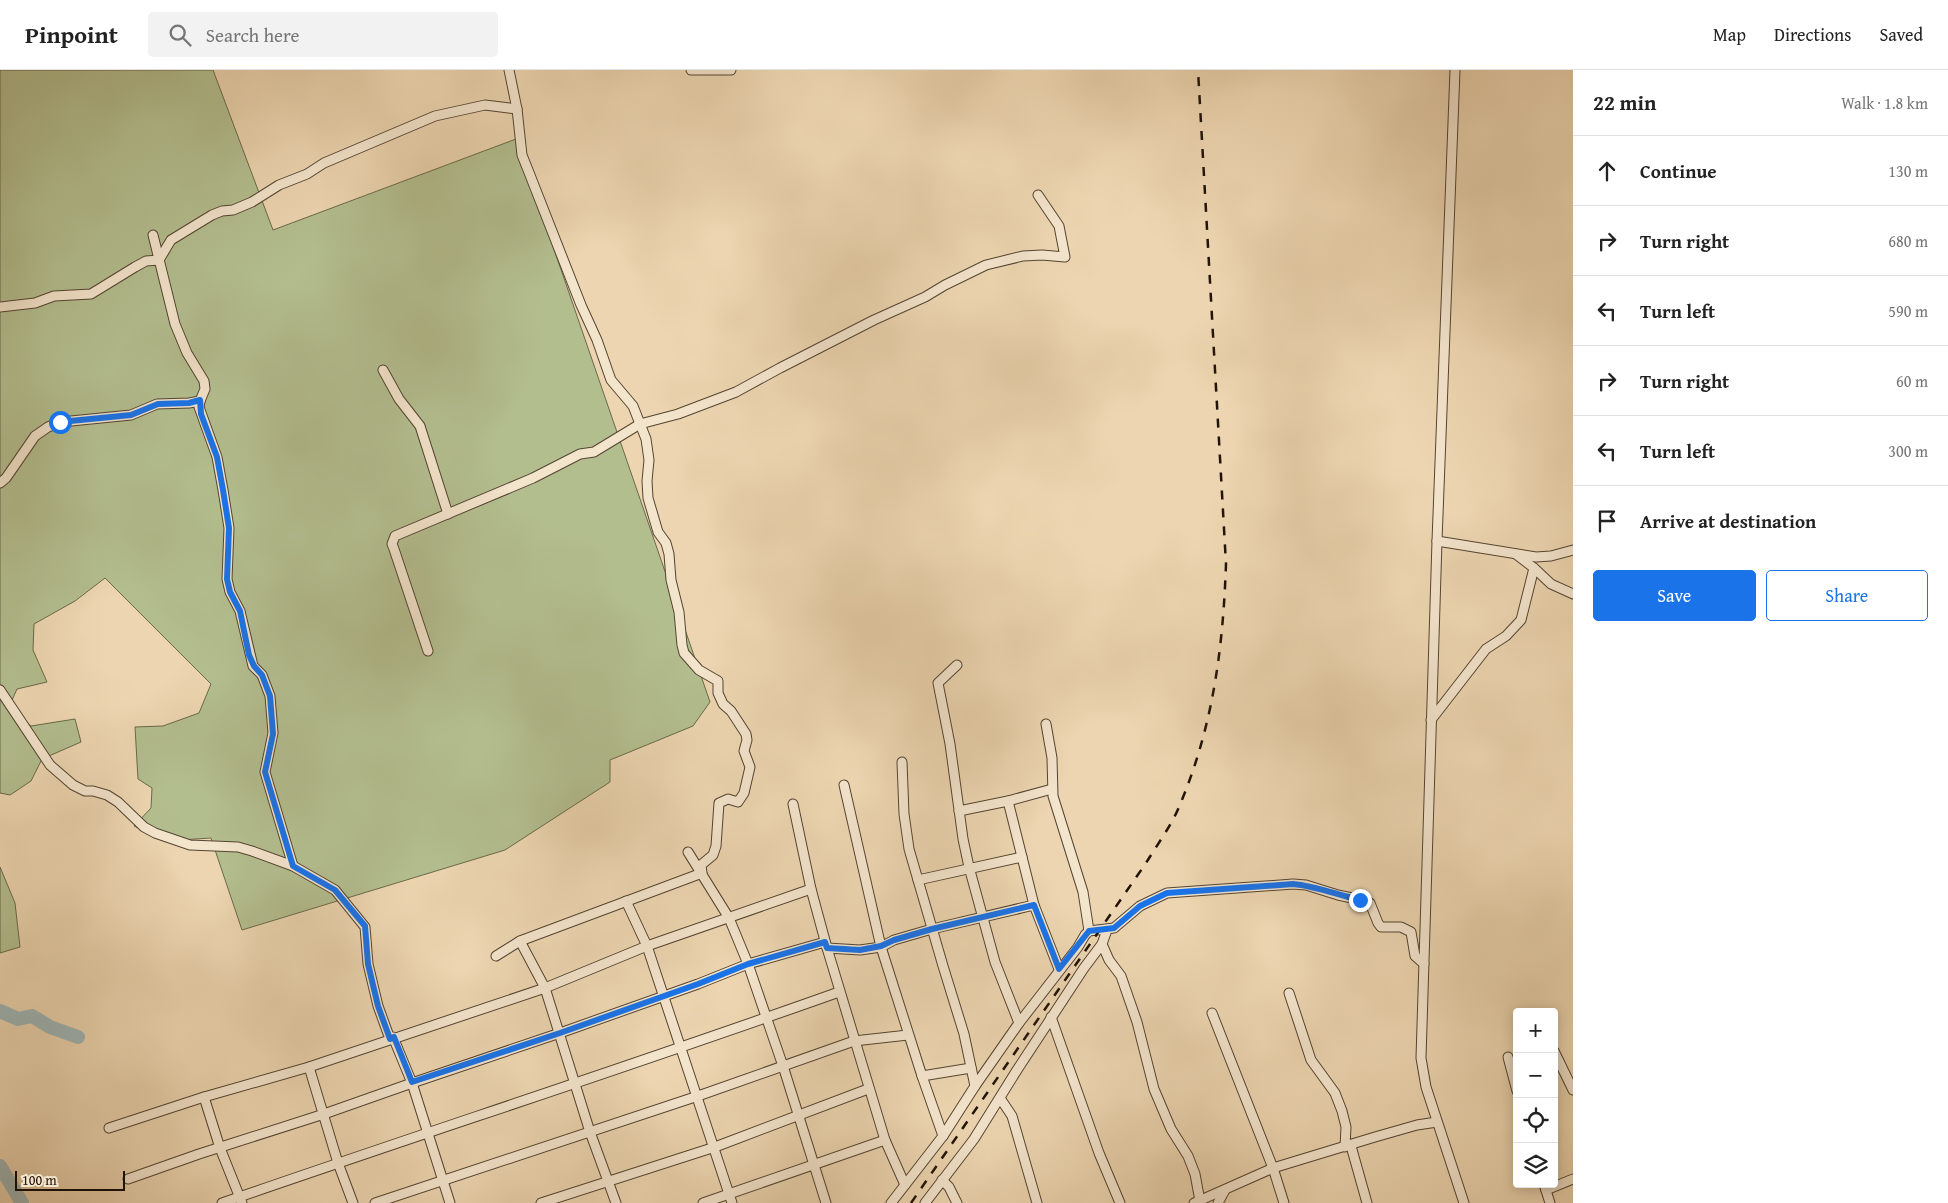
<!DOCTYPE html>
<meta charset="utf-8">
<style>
body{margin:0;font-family:"Gentium Book Plus",serif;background:#f2f2f2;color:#222}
.controls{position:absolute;right:15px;bottom:15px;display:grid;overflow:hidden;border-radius:5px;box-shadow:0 2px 12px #0003}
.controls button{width:45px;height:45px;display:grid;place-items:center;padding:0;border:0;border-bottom:1px solid #e0e0e0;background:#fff;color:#222;font:25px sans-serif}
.scale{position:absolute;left:15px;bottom:12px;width:110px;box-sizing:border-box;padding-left:5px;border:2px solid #221308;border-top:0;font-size:14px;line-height:18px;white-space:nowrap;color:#221308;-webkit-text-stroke:4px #f3e4cc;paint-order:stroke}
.stop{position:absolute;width:15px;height:15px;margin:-11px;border:4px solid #1a73e8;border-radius:50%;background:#fff}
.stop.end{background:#1a73e8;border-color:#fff;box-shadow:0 1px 5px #0008}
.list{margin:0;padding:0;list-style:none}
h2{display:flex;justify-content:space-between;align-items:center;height:65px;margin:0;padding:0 20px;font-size:21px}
h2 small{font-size:16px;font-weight:400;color:#767676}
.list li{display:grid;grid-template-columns:32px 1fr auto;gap:15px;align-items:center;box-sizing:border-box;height:70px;padding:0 20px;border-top:1px solid #e0e0e0}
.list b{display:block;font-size:19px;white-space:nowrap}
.list em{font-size:16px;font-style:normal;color:#767676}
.actions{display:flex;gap:10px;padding:15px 20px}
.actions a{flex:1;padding:11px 0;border:1px solid #1a73e8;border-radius:5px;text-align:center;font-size:18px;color:#1a73e8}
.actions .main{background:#1a73e8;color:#fff}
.icon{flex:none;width:28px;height:28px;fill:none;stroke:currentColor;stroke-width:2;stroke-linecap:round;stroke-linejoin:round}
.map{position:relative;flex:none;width:1573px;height:1133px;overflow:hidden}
header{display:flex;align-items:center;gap:30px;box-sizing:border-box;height:70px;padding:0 25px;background:#fff;border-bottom:1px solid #e0e0e0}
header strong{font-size:24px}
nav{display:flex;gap:28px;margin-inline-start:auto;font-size:18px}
.search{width:350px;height:45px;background:#f2f2f2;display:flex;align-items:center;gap:12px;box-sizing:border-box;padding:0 18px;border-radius:5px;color:#767676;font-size:19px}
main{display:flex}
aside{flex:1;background:#fff}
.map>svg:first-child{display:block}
</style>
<header>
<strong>Pinpoint</strong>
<div class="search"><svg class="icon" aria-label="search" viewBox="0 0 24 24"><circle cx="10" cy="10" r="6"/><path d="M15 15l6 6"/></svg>Search here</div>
<nav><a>Map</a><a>Directions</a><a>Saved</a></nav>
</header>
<main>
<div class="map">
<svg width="1573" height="1133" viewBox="0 0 1573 1133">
<rect width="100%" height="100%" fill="#ecd5b0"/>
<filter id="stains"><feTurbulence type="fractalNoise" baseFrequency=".004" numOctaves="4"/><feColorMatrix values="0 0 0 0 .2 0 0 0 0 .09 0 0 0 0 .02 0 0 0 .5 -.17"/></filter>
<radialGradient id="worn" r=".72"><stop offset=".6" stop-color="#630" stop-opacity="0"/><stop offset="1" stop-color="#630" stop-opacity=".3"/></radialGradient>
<g fill="#b3be8f" stroke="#6a684c">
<path d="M 0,0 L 213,0 L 273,160 L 516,69 L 710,632 L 693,656 L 610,690 L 610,712 L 505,780 L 242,860 L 211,768 L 164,771 L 134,756 L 151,738 L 152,718 L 138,709 L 135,657 L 163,656 L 199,643 L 211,614 L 105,508 L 75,531 L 34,554 L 33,580 L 47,612 L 17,619 L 8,639 L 31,656 L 75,649 L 81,672 L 42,689 L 31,711 L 10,725 L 0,723 Z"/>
<path d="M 0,797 L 15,833 L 20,877 L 0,883 Z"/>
</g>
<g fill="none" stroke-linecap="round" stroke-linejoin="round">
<g stroke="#9eb6b7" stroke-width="14">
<path d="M 0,941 L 18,949 L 32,946 L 50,957 L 78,967"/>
<path d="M 0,1096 L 22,1133"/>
</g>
<g stroke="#544432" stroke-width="11">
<g id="minor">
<path d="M 691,0 L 731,0"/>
<path d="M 1455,0 L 1437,471 L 1421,988 L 1426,1017 L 1464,1133"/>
<path d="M 153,165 L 175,254 L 187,283 L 204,311 L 205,319 L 200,331 L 199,337 L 217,387 L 223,420 L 229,458 L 227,509 L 230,522 L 240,541 L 253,596 L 262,605 L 270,626 L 273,663 L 265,702 L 293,796"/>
<path d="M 0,237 L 35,233 L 54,226 L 91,224 L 135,197 L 146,191 L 159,190 L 171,170 L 212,145 L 222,141 L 233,140 L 252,132 L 279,115 L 307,104 L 324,93 L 435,46 L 485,35 L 517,39"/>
<path d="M 383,300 L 399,329 L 420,356 L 448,444"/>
<path d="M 0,413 L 6,408 L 35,366 L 48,357 L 61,352 L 131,345 L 157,334 L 189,333 L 200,331"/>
<path d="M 1437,471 L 1536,487 L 1551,486 L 1573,480"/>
<path d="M 1517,485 L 1534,498 L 1551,514 L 1573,524"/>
<path d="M 428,581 L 394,479 L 392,474 L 395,466 L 533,408 L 580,384 L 594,382 L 640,354 L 678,344 L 736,322 L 780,298 L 874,250 L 925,227 L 945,215 L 986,195 L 1023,186 L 1042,185 L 1065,187 L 1059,156 L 1038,125"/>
<path d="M 957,595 L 938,613 L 950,674 L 963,769 L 969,797 L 995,892 L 1019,953"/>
<path d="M 0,620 L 50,695 L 73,715 L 85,721 L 93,721 L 107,725 L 118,732 L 144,757 L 155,763 L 190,775 L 238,777 L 252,781 L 293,796 L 335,820 L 365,857 L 368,894 L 378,936 L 390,969"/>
<path d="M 1431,650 L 1486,579 L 1506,566 L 1521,550 L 1534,498"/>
<path d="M 1046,654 L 1052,688 L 1053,726 L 1083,822 L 1089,861"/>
<path d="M 902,692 L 904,744 L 909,779 L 943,896 L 964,964 L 975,1016"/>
<path d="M 844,715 L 881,877 L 922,1006 L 943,1066"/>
<path d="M 1008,731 L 1034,835 L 1059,899"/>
<path d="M 793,734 L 811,819 L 827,878 L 885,1070 L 905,1115"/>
<path d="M 959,741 L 1008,731 L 1052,719"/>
<path d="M 688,782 L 729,848 L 748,894 L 783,996 L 826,1133"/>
<path d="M 918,810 L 1022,787"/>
<path d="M 626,831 L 647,876 L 732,1133"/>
<path d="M 520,871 L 545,918 L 590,1062 L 616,1133"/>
<path d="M 1102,874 L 1109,890 L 1121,906 L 1137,952 L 1154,1019 L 1171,1059 L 1188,1086 L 1195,1104 L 1200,1131"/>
<path d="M 827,878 L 860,880 L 881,877 L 894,870 L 932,859 L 1034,835"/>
<path d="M 496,886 L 520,871 L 702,803 L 701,795 L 713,785 L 716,776 L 719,733 L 728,729 L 738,732 L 744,723 L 750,697 L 744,681 L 747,670 L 746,664 L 731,641 L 723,634 L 718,623 L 718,611 L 699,600 L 684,583 L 682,575 L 679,542 L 671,510 L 669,484 L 666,473 L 658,462 L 648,428 L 647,411 L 649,390 L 646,369 L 633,336 L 611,310 L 597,270 L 581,235 L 528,100 L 522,85 L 517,39 L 509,0"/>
<path d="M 1289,923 L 1311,990 L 1335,1023 L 1342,1041 L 1346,1057 L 1345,1077"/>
<path d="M 1212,943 L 1273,1098 L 1284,1133"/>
<path d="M 1051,947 L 1099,1083 L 1120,1133"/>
<path d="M 393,967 L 412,1013 L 450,1133"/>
<path d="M 1554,981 L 1573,1020"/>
<path d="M 1508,987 L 1517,1021"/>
<path d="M 309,997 L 338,1093 L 353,1133"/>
<path d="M 922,1006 L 971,998"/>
<path d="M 204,1027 L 220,1078 L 242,1133"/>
<path d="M 1000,1028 L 1012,1046 L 1037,1133"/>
<path d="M 109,1058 L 204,1027 L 309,997 L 545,918 L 647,876 L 811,819"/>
<path d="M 1351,1076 L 1367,1133"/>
<path d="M 128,1109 L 199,1084 L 324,1044 L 412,1013 L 560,963 L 698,914 L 748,894 L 825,872"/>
<path d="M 942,1110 L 949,1117 L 957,1133"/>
<path d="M 1544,1114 L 1550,1133"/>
<path d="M 1546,1120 L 1573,1109"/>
<path d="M 222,1133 C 427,1062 634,995 839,922"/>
<path d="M 375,1133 L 698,1026 L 854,971 L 908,965"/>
<path d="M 541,1133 L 715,1077 L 868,1019"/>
<path d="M 703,1133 L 885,1070"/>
<path d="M 891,1133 L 943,1066 L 975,1016 L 1019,953 L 1078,877 L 1085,865 L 1089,861 L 1114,858 L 1140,836 L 1167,823 L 1293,814 L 1306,815 L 1338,825 L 1366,831 L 1370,833 L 1378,853 L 1381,857 L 1401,857 L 1411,862 L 1415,886 L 1424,894"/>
<path d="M 925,1133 L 974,1069 L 1017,1000 L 1084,898 L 1102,874 L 1107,860"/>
<path d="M 1194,1133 L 1273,1098 L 1375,1067 L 1417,1055 L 1437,1052"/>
<path d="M 1218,1133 L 1225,1120"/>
</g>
</g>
<use href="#minor" stroke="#f3e4cc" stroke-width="9"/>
<path stroke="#221308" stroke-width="2.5" stroke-dasharray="9 9" stroke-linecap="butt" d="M 911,1133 L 1146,793 C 1157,775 1171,756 1179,737 C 1213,657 1223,579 1226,494 L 1198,0"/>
</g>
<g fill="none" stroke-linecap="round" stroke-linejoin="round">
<path stroke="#1a73e8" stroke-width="6" d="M 60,352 L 131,345 L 158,334 L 189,333 L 200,330 L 201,344 L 217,387 L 223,420 L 229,458 L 227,509 L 230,522 L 240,541 L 249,585 L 254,596 L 262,605 L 270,626 L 273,664 L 265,702 L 293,796 L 335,820 L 365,856 L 368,894 L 378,936 L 390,969 L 394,967 L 412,1012 L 560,963 L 698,914 L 748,894 L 825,872 L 827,878 L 860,880 L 881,876 L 894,870 L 932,859 L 1034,835 L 1059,899 L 1089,861 L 1114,858 L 1140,836 L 1167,823 L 1293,814 C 1316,816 1337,825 1360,830"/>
</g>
<rect width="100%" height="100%" filter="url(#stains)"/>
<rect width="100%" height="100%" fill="url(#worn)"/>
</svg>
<div class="controls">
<button>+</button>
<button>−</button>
<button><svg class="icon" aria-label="locate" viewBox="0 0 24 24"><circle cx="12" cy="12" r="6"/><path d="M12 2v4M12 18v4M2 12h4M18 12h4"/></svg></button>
<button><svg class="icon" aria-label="layers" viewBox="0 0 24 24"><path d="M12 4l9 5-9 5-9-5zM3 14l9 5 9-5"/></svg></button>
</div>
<div class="scale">100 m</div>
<div class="stop" style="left:60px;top:352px"></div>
<div class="stop end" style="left:1360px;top:830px"></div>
</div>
<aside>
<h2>22 min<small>Walk · 1.8 km</small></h2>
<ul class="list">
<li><svg class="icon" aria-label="ahead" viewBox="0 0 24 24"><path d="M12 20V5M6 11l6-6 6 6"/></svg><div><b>Continue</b></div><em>130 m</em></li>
<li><svg class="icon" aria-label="right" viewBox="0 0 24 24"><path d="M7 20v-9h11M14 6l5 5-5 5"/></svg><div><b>Turn right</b></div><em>680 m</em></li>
<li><svg class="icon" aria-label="left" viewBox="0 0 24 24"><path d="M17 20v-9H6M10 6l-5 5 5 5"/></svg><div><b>Turn left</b></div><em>590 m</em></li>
<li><svg class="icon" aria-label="right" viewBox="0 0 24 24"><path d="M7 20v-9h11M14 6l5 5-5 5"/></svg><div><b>Turn right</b></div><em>60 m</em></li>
<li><svg class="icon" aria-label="left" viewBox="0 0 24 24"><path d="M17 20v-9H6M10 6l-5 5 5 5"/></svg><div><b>Turn left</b></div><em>300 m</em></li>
<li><svg class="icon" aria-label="arrive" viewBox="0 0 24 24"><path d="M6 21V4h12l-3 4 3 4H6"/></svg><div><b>Arrive at destination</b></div></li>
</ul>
<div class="actions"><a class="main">Save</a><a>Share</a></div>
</aside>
</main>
